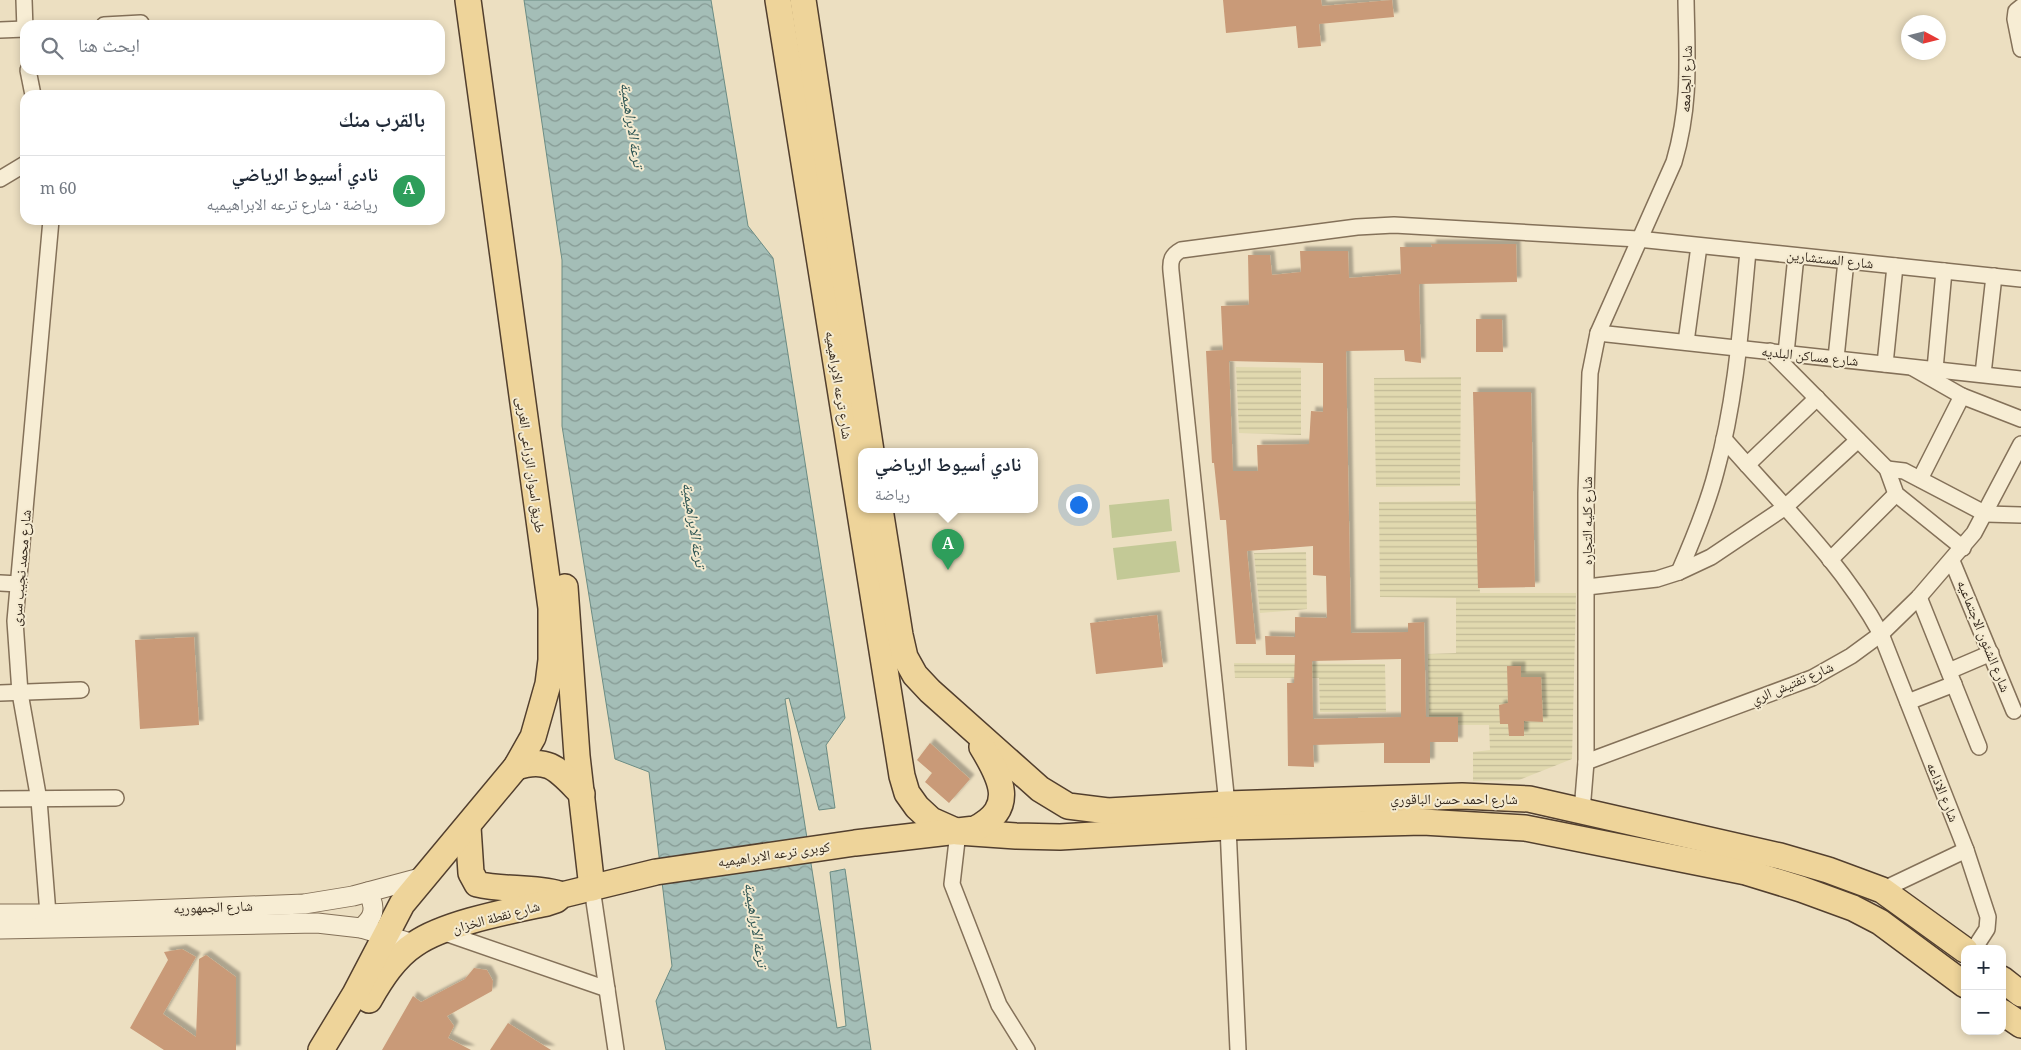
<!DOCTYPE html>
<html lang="ar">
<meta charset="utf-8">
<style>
body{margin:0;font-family:Georgia,"Noto Naskh Arabic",serif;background:#f6f6f7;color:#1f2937;direction:rtl}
.controls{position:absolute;right:15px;bottom:15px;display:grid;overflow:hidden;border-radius:10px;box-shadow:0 2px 8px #0003}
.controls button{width:45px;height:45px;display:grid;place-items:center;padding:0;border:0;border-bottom:1px solid #e0e1e3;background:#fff;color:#1f2937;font:25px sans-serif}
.compass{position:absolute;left:1901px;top:15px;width:45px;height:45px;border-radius:50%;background:#fff;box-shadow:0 2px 8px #0003;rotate:97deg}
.you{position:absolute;left:1078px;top:504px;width:18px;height:18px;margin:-12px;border:4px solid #fff;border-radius:50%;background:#1a73e8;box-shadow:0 0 0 8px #1a73e833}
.badge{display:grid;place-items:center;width:32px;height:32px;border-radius:50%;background:#912c2c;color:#fff;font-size:16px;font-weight:700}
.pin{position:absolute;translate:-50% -41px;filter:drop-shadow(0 1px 2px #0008)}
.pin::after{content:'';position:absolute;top:26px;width:18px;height:15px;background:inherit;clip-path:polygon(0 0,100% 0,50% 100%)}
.popup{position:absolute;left:858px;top:448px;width:180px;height:65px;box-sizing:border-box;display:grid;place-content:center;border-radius:10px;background:#fff;filter:drop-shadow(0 1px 4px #0005);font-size:16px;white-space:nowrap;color:#747a83}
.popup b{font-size:19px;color:#1f2937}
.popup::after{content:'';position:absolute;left:50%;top:100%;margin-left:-10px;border:10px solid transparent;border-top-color:#fff}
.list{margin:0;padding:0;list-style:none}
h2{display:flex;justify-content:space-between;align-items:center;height:65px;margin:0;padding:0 20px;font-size:21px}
h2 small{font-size:16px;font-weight:400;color:#747a83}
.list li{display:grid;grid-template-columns:32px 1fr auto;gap:15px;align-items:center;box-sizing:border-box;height:70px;padding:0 20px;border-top:1px solid #e0e1e3}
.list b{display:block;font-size:19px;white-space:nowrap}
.list p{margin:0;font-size:16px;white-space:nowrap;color:#747a83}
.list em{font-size:16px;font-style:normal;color:#747a83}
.icon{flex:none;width:28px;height:28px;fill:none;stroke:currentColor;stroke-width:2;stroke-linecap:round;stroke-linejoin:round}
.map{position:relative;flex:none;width:2021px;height:1050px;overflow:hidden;direction:ltr}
.search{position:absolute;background:#fff;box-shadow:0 2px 8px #0003;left:20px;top:20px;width:425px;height:55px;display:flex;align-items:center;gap:12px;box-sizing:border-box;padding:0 18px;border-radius:15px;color:#747a83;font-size:19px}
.panel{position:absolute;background:#fff;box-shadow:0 2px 8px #0003;left:20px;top:90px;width:425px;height:135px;border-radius:15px;direction:rtl}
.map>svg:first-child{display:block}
</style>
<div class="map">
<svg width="2021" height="1050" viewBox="0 0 2021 1050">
<defs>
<pattern id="farmland-rules" width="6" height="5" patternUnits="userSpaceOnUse" patternTransform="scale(1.25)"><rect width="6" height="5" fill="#e1d9af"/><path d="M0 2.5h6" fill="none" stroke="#c2ba96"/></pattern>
<pattern id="water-waves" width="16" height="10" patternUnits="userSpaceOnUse" patternTransform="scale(1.25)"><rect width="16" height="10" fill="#a4beb7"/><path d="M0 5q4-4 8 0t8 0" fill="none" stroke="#869a94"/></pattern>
<filter id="shadow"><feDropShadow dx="4.5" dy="-4.5" stdDeviation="1" flood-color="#0004"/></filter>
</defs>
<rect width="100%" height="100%" fill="#ecdfc1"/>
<g fill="url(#farmland-rules)">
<path d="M 1236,367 L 1301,368 L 1301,435 L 1239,433 Z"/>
<path d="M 1461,377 L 1460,486 L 1376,487 L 1374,378 Z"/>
<path d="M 1476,501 L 1480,593 L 1576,593 L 1572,759 L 1519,780 L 1473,781 L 1473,752 L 1490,750 L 1489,725 L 1458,725 L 1458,717 L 1429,717 L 1428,654 L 1456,653 L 1456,598 L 1380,597 L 1379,502 Z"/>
<path d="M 1306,552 L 1307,609 L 1260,613 L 1254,553 Z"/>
<path d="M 1234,663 L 1385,664 L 1386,712 L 1320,712 L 1319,678 L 1235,678 Z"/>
</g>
<g fill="#c3c996">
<path d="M 1169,499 L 1172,531 L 1112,538 L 1109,505 Z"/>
<path d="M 1176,541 L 1180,572 L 1117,580 L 1113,548 Z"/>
</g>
<path fill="url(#water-waves)" stroke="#6b8c84" d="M 524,0 L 711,0 L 748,226 L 773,258 L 845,718 L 826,745 L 835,808 L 819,810 L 789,698 L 785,699 L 837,1028 L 846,1026 L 830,872 L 845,869 L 871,1050 L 666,1050 L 656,1001 L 672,966 L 649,772 L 615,759 L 562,426 L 562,260 Z"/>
<g fill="#c99a78" fill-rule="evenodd" filter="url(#shadow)">
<path d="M 1223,0 L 1321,0 L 1322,6 L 1392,0 L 1394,17 L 1319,24 L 1321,46 L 1298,48 L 1296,26 L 1226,33 Z"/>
<path d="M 1431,244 L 1516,244 L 1517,282 L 1419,284 L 1421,363 L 1405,361 L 1404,350 L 1346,351 L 1351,633 L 1408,632 L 1408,623 L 1424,622 L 1426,717 L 1458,717 L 1458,742 L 1430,742 L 1430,763 L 1384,763 L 1384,743 L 1313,745 L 1314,767 L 1288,766 L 1287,683 L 1294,683 L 1295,655 L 1266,655 L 1265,636 L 1295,637 L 1295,617 L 1327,618 L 1326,576 L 1313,575 L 1313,546 L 1247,551 L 1256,644 L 1236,644 L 1226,520 L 1220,520 L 1214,463 L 1212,463 L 1206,351 L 1223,350 L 1221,306 L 1249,305 L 1248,255 L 1270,255 L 1272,275 L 1301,272 L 1300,251 L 1348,251 L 1349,278 L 1401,274 L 1400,247 L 1432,247 ZM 1229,361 L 1323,363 L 1323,412 L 1311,411 L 1309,444 L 1257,445 L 1258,471 L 1233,471 ZM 1401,659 L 1401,717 L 1313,719 L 1312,661 Z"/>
<path d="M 1476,319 L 1502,319 L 1503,352 L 1476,352 Z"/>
<path d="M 1473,392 L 1531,392 L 1535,587 L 1478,588 Z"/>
<path d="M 1157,615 L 1163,667 L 1096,674 L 1090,623 Z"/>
<path d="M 194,637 L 199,725 L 140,729 L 135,640 Z"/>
<path d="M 1507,666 L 1521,666 L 1521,677 L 1541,677 L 1543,722 L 1524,721 L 1524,736 L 1509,736 L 1508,724 L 1500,724 L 1499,705 L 1508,703 Z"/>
<path d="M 930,743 L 970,779 L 949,803 L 925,782 L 932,773 L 917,760 Z"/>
<path d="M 182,949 L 196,957 L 163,1014 L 196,1037 L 199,959 L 206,955 L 236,977 L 236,1050 L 164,1050 L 130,1028 L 168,960 L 164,952 Z"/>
<path d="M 474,968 L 487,970 L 493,981 L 492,991 L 447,1016 L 454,1026 L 448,1038 L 471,1050 L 382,1050 L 413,996 L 421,1002 L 465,979 Z"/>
<path d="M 508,1023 L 551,1050 L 490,1050 Z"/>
</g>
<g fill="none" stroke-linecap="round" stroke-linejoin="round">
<g stroke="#847159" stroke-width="18">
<g id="minor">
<path d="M 24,0 L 25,30"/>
<path d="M 2021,7 L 2016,11 L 2015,19 L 2021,49"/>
<path d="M 104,25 L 141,23"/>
<path d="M 0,30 L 25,29"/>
<path d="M 28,70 L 33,95"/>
<path d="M 0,179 L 25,164"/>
<path d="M 1598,333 L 2021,379"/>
<path d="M 1686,342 L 1699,246"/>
<path d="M 1770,351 L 1887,469 L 1896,494 L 1963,548"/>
<path d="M 1786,353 L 1796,256"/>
<path d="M 1836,358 L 1846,261"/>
<path d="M 1885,364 L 1895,266"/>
<path d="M 1913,368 L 1962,396 L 2021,419"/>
<path d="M 1935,369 L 1944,271"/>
<path d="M 1983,374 L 1994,276"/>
<path d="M 1724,439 C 1778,501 1841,561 1881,634 L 1966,850 L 1988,917 L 1987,929 L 1974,949"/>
<path d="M 1747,465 L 1817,398"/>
<path d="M 1887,469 L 1904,471 L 1986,514 L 2021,515"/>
<path d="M 1920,479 L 1962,396"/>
<path d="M 1830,560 L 1896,494"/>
<path d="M 1952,561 L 2014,711"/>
<path d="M 1679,572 C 1693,540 1707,507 1716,472 C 1736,400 1741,325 1748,251"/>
<path d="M 0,583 L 19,584"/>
<path d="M 1587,587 L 1657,579 L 1679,572 L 1711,557 L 1784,508 L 1858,440"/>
<path d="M 1919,597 L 1979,747"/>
<path d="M 1949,671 L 1991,653"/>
<path d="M 0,693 L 81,690"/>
<path d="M 1908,702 L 1954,684"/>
<path d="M 1586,762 L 1812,678 L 1851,656 L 1881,634 L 1919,597 L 1974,533 L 2021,444"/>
<path d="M 0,799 L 116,798"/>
<path d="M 1227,804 L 1171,271 C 1170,260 1172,255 1181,250 L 1357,227 L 1394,225 L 1638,239 L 2021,279"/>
<path d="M 1582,811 L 1586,762 L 1586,493 L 1590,373 L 1598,333 L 1674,162 C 1691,104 1687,59 1686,0"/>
<path d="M 1228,827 L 1238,1050"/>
<path d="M 958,832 L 952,884 L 999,1005 L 1027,1050"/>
<path d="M 592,888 L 616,1050"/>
<path d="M 1882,890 L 1966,850"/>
<path d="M 48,914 L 39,800 L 20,693 L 15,621 L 51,220"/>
<path d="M 442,932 L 607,989"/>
</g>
</g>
<g stroke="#847159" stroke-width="21">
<g id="tertiary">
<path d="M 0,914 L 48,914 L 304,904 L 353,896 L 424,877"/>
<path d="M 361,928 C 375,917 376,908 368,892"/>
<path d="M 0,929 L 317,923 L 361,928 L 414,944"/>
</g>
</g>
<g stroke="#523f2e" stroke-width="28">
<g id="primary">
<path d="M 778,0 L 902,776 L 907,793 L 917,807 L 931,820 L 958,832 L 1016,836 L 1060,837 L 1228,827 L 1423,822 L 1525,828 L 1746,872 L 1801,889 L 1853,908 L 1880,922 L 1965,985"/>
<path d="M 803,0 L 871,451"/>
<path d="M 880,509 L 900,635 L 905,657 L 915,675 L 930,691 L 1040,789 L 1068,806 L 1108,811 L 1227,804 L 1462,796 L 1529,799 L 1780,856 L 1828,870 L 1882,890 L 1965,950"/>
<path d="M 565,587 L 577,756 L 592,888"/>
<path d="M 516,767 C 550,756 559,771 582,794"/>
<path d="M 468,827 L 471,873 L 477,884 C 504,891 532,886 559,894"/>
<path d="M 2002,979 L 2021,994"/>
<path d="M 369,1000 C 381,979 395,957 415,944 C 445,923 510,911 547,903 L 556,900 L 562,895 L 656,872 L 855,843 L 975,829 C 1017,808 1001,778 982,747"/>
<path d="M 2002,1012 L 2021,1025"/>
<path d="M 321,1050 L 355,994 L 402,904 L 516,767 L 533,737 L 548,684 L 551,660 L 551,608 L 468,0"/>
</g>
</g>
<use href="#minor" stroke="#f7edd4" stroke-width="15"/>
<use href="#tertiary" stroke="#f7edd4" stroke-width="19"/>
<use href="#primary" stroke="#eed49a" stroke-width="25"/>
</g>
<g text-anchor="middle" stroke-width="4" stroke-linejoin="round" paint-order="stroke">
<g font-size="14" fill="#35291d" stroke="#f4ead0">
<text transform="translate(1686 79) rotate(-88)" y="5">شارع الجامعه</text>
<text transform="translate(1830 259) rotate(6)" y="5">شارع المستشارين</text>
<text transform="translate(1810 356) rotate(6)" y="5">شارع مساكن البلديه</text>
<text transform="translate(839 385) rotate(81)" y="5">شارع ترعه الابراهيميه</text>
<text transform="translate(531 465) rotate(82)" y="5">طريق اسوان الزراعى الغربى</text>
<text transform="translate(1587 521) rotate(-90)" y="5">شارع كليه التجاره</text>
<text transform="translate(21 568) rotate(-85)" y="5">شارع محمد نجيب سرى</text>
<text transform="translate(1984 636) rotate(68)" y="5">شارع الشئون الاجتماعيه</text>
<text transform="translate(1792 683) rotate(-23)" y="5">شارع تفتيش الري</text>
<text transform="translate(1943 792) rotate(68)" y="5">شارع الاذاعه</text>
<text x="1454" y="804">شارع احمد حسن الباقوري</text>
<text transform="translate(774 854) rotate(-8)" y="5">كوبرى ترعه الابراهيميه</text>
<text transform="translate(213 907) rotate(-2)" y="5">شارع الجمهوريه</text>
<text transform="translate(496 917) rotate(-15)" y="5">شارع نقطة الخزان</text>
</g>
<g font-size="15" font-style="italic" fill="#2d5452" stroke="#f4ead0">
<text transform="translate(632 125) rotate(81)" y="5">ترعة الابراهيمية</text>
<text transform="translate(694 525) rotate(81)" y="5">ترعة الابراهيمية</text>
<text transform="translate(756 925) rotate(81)" y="5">ترعة الابراهيمية</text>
</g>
</g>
</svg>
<div class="controls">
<button>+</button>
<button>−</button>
</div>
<svg class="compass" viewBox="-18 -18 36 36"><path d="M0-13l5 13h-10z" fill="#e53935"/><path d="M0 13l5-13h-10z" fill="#747a83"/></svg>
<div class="you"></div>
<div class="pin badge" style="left:948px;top:570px;background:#2e9e5b">A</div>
<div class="popup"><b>نادي أسيوط الرياضي</b>رياضة</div>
<div class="search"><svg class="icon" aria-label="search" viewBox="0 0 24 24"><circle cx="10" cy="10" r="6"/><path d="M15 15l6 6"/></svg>ابحث هنا</div>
<section class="panel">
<h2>بالقرب منك<small></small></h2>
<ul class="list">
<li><span class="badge" style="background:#2e9e5b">A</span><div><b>نادي أسيوط الرياضي</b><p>رياضة · شارع ترعه الابراهيميه</p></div><em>60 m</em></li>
</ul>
</section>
</div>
